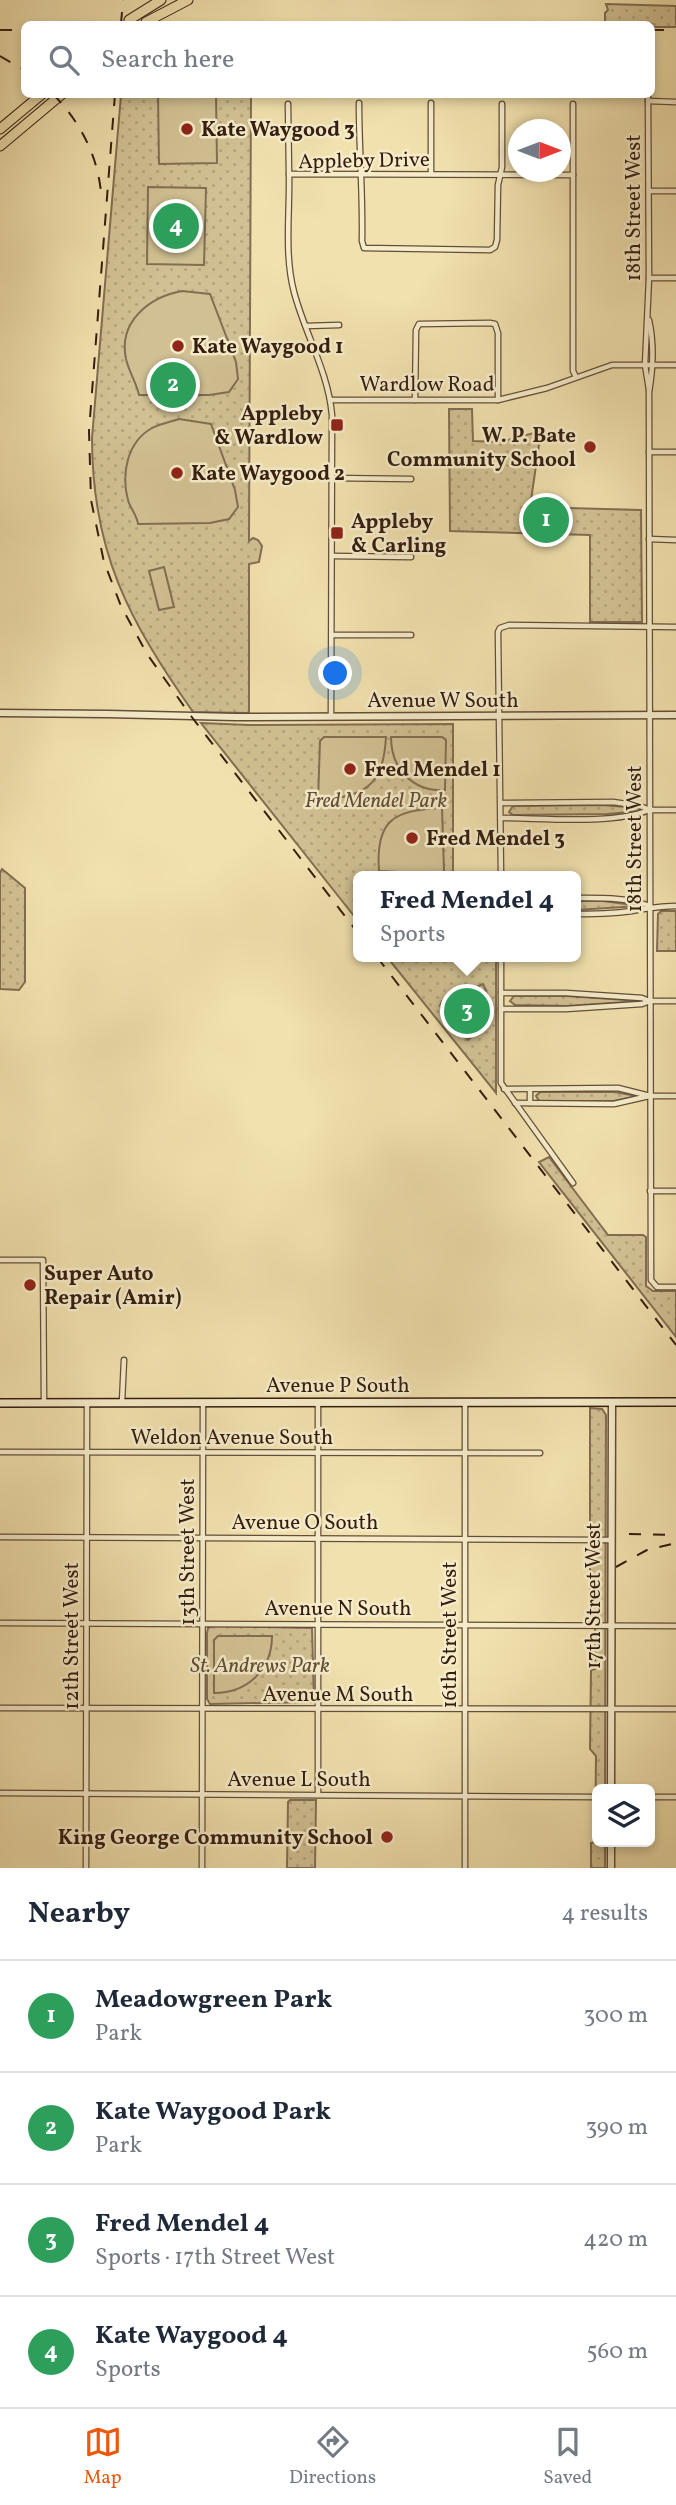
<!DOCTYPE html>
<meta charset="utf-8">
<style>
body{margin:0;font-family:Vollkorn,serif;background:#f2f2f3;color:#1f2937}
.controls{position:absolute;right:21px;bottom:21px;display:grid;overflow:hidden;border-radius:10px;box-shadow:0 4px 10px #0003}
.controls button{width:63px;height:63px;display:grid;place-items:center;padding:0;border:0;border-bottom:2px solid #e0e1e3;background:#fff;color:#1f2937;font:35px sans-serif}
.compass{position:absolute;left:508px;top:119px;width:63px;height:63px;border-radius:50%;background:#fff;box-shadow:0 4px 10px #0003;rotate:90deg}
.you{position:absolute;left:336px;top:674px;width:24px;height:24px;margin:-18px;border:5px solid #fff;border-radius:50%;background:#1a73e8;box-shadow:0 0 0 10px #1a73e833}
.badge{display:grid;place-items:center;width:46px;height:46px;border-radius:50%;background:#ea580c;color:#fff;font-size:23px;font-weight:700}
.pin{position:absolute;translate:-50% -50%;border:4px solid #fff;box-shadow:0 2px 7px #0006}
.popup{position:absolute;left:353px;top:871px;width:228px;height:91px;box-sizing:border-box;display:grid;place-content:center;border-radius:10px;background:#fff;filter:drop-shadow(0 2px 5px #0005);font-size:23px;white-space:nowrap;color:#747a83}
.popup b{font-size:26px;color:#1f2937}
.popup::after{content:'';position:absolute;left:50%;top:100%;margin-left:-14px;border:14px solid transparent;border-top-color:#fff}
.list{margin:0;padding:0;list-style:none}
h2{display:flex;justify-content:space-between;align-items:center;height:91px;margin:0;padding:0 28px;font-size:30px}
h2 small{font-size:23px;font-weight:400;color:#747a83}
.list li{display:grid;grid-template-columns:46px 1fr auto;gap:21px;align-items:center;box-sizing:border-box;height:112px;padding:0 28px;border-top:2px solid #e0e1e3}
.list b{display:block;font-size:26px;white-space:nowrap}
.list p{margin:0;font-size:23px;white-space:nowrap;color:#747a83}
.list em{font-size:23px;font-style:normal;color:#747a83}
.icon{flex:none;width:38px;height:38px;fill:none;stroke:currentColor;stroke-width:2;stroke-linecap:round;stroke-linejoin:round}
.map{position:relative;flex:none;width:676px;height:1868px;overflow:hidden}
.search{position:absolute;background:#fff;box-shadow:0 4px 10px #0003;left:21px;right:21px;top:21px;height:77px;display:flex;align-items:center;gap:18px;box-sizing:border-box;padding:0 24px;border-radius:10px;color:#747a83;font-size:26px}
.sheet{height:539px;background:#fff}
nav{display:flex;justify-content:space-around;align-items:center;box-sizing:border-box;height:98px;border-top:2px solid #e0e1e3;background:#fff;font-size:19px;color:#747a83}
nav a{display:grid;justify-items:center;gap:4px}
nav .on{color:#ea580c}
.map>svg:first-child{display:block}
</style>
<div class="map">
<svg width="676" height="1868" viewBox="0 0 676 1868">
<defs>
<pattern id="grass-dots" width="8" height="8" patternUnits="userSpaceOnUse" patternTransform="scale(1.75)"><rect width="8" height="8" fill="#d1c093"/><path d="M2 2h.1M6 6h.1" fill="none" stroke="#b4a57e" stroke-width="1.8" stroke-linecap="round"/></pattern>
</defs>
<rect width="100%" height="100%" fill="#f1e1ae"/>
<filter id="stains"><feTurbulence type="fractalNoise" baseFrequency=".00286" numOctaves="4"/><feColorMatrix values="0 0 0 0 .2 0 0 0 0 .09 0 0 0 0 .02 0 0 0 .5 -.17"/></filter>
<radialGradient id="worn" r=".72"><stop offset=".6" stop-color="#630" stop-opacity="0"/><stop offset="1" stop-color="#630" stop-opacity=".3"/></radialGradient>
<g fill="url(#grass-dots)" stroke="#826e52" stroke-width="2">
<path d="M 606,4 L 676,6 L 676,27 L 652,27 L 652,24 L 608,24 L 610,22 L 605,24 L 605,13 L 608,10 Z"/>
<path d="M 121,95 L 251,95 L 249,541 L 253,538 L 258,540 L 262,546 L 259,562 L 249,564 L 249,713 L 193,712 C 129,621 92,552 92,438 Z"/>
<path d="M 449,409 L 472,409 L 473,441 L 501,442 L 541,431 L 530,507 L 641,510 L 642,622 L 590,622 L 590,535 L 450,531 Z"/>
<path d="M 201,723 L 249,725 L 453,724 L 453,876 L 358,876 L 358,921 Z"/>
<path d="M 602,805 L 639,808 L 640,811 L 607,814 L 513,815 L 509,812 L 513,806 Z"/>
<path d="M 2,869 L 25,888 L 25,982 L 19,990 L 0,989 L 0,873 Z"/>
<path d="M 576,901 L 603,901 L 640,906 L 576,910 Z"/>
<path d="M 661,911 L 676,911 L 676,951 L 657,951 L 658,914 Z"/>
<path d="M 387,957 L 496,957 L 496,1093 Z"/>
<path d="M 514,996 L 566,996 L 641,1001 L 567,1006 L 515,1005 L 510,1001 Z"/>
<path d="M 540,1092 L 614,1092 L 637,1096 L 614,1101 L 539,1101 L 536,1096 Z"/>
<path d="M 549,1157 L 608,1235 L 643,1235 L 646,1237 L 646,1286 L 653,1291 L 676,1291 L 676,1337 L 539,1162 Z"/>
<path d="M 590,1408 L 602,1409 L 606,1415 L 605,1789 L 597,1789 L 597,1842 L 605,1842 L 605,1868 L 591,1868 L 591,1843 L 595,1842 L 596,1756 L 590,1749 L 591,1670 L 595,1669 L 595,1620 L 590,1619 Z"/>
<path d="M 214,1626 L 312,1628 L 314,1702 L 210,1704 L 207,1699 L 207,1633 L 208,1628 Z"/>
<path d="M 290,1800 L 316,1800 L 315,1868 L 287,1868 L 288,1802 Z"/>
</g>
<g fill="#d1c093" stroke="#826e52" stroke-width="2">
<path d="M 158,95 L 216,95 L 217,163 L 159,164 Z"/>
<path d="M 148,187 L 206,188 L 204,265 L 147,264 Z"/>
<path d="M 182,291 L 210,294 L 236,362 L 238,379 L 229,392 L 209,395 L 139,395 C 137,384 129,372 126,359 C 118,322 149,297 182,291 Z"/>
<path d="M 179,419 L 211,424 L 235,490 L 238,507 L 229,519 L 210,523 L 138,524 C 137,515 130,508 128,500 C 121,474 127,442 152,428 C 160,424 170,422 179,419 Z"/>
<path d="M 164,567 L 174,607 L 159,610 L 149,571 Z"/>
<path d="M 324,737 L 386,737 C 383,787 366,795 318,801 L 320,741 Z"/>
<path d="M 391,737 L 442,737 L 446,740 L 445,790 C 413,792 391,769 391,737 Z"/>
<path d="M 442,808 L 444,871 L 440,874 L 379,871 C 375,819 395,810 442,808 Z"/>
<path d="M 483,984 C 494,1006 487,1026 468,1040 L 440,1006 L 442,1001 Z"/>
<path d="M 218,1636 L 272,1636 C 272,1669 248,1693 214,1693 L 214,1640 Z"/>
</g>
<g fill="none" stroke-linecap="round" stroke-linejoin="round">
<g stroke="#634e38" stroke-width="7">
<g id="minor">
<path d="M 648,94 L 649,278 L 645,365 L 649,390"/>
<path d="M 648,101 L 676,102"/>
<path d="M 359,103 C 359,150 363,194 362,241 L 364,248 L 490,250 L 495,247 L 497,240 L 498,185 L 502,167 L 502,104"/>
<path d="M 288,104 L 289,174"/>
<path d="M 573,104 L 573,175"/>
<path d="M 431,174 L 431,103"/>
<path d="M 649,191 L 676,191"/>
<path d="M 649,278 L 676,278"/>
<path d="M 649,320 C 654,343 653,369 649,392 L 651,1280 L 657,1287 L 676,1287"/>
<path d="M 306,326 L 339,325"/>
<path d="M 331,400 L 498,400 L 547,388 L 612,365 L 676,365"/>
<path d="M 415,400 L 416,330 L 419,324 L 490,323 L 495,324 L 498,333 L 498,400"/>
<path d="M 649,452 L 676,452"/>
<path d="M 332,478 L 411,479"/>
<path d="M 649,539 L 676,540"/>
<path d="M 333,556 L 411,557"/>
<path d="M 332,635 L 411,635"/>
<path d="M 331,717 L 332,415 C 328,371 305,334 294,292 C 284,254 290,212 289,174 L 573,175 L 573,371 L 576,377"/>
<path d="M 501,803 L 613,802 L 640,806 L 650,810 L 676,810"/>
<path d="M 501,818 C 542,818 613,825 649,810"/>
<path d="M 501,876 L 498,632 L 500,628 L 509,625 L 676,627"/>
<path d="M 576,898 C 600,898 627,897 650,906"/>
<path d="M 576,914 C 596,914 617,914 637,910 C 651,908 662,906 676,906"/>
<path d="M 501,957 L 501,1083 L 573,1183"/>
<path d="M 501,993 L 566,993 L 642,998 L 649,1001"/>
<path d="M 501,1009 L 566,1009 L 642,1004 L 650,1001 L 676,1001"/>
<path d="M 504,1089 L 618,1088 L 650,1096 L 676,1096"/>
<path d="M 515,1103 L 614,1104 L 649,1096"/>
<path d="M 530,1103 L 530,1090"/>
<path d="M 650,1191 L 676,1191"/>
<path d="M 0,1260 L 43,1260 L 44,1402"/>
<path d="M 122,1402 L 124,1360"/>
<path d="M 0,1452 L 540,1453"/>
<path d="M 0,1537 L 611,1540"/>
<path d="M 0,1623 L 676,1626"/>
<path d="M 0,1708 L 676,1709"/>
<path d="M 0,1793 L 597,1797"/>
<path d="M 318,1795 L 318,1403"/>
<path d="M 650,1797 L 676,1797"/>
<path d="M 86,1868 L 87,1403"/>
<path d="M 202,1868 L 203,1403"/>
<path d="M 465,1868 L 465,1403"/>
</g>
</g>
<g stroke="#634e38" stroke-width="9">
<g id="tertiary">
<path d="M 0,713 L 108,714 L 235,717 L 676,715"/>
<path d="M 611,1789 L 612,1402"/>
<path d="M 611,1842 L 611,1868"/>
</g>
</g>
<g stroke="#341d10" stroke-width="10">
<path id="secondary" d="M 0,1403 L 676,1402"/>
</g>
<g stroke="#341d10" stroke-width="11">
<g id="motorway">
<path d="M 129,20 L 161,0"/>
<path d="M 146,22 L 188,0"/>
<path d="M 0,129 L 42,94"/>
<path d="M 0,146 L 62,94"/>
</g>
</g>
<use href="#minor" stroke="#f6ecca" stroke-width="4.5"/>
<use href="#tertiary" stroke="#f6ecca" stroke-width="6"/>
<use href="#secondary" stroke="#f6ecca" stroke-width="7"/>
<use href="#motorway" stroke="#f1e1ae" stroke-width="9"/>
<g stroke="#341d10" stroke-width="2" stroke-dasharray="12 12" stroke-linecap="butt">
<path d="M 121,24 L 123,0"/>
<path d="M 0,30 L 24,30"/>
<path d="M 652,30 L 676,30"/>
<path d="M 0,56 L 24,70"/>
<path d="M 53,94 C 80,122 97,154 101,192"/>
<path d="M 115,94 L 89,431 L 91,500 L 104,562 L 121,606 L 147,654 L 191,716 L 358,933"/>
<path d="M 377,957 L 676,1345"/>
<path d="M 629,1534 L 676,1535"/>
<path d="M 616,1567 L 647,1550 L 676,1543"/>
</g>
</g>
<g fill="#8f2418" stroke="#f6ecca" stroke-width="2.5">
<circle cx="187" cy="129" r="7"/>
<circle cx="178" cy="346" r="7"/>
<rect x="330" y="418" width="14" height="14" rx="3.5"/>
<circle cx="590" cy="447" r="7"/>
<circle cx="177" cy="473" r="7"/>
<rect x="330" y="526" width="14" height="14" rx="3.5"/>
<circle cx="350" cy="769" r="7"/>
<circle cx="412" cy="838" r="7"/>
<circle cx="30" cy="1285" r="7"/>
<circle cx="387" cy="1837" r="7"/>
</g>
<g text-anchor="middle" stroke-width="5" stroke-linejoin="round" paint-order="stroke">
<g font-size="21" font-weight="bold" fill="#341d10" stroke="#f6ecca" text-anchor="start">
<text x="201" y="136">Kate Waygood 3</text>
<text x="192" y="353">Kate Waygood 1</text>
<text x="323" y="420" text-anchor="end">Appleby<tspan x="323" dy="24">&amp; Wardlow</tspan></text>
<text x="576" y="442" text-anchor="end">W. P. Bate<tspan x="576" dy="24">Community School</tspan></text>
<text x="191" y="480">Kate Waygood 2</text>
<text x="351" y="528">Appleby<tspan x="351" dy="24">&amp; Carling</tspan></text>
<text x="364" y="776">Fred Mendel 1</text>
<text x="426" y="845">Fred Mendel 3</text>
<text x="44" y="1280">Super Auto<tspan x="44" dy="24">Repair (Amir)</tspan></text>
<text x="373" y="1844" text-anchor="end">King George Community School</text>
</g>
<g font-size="21" fill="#341d10" stroke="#f6ecca">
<text transform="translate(364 160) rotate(-1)" y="7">Appleby Drive</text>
<text transform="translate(633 208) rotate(-90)" y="7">18th Street West</text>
<text x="427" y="391">Wardlow Road</text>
<text x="443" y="707">Avenue W South</text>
<text transform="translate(634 839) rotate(-90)" y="7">18th Street West</text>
<text x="338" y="1392">Avenue P South</text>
<text x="232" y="1444">Weldon Avenue South</text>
<text x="305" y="1529">Avenue O South</text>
<text transform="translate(187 1552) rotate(-90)" y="7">13th Street West</text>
<text transform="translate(593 1596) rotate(-90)" y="7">17th Street West</text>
<text x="338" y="1615">Avenue N South</text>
<text transform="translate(449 1635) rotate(-90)" y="7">16th Street West</text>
<text transform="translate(71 1636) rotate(-90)" y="7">12th Street West</text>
<text x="338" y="1701">Avenue M South</text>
<text x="299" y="1786">Avenue L South</text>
</g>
<g font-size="21" font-style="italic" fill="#634e37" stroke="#f6ecca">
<text x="376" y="807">Fred Mendel Park</text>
<text x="260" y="1672">St. Andrews Park</text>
</g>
</g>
<rect width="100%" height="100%" filter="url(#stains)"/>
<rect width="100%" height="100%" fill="url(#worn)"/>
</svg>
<div class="controls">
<button><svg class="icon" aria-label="layers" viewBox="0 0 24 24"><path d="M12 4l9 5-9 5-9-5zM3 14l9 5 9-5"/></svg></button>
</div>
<svg class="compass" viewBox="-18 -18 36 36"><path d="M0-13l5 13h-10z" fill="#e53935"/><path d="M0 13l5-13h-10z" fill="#747a83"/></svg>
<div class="you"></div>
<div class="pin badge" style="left:546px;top:520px;background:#2e9e5b">1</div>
<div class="pin badge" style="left:173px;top:385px;background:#2e9e5b">2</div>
<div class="pin badge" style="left:467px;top:1011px;background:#2e9e5b">3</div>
<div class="popup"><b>Fred Mendel 4</b>Sports</div>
<div class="pin badge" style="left:176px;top:226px;background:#2e9e5b">4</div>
<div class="search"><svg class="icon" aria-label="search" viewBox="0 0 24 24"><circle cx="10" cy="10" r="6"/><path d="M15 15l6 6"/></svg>Search here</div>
</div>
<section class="sheet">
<h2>Nearby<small>4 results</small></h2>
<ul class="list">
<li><span class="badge" style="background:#2e9e5b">1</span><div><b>Meadowgreen Park</b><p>Park</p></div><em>300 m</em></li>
<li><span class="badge" style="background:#2e9e5b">2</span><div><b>Kate Waygood Park</b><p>Park</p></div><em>390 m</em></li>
<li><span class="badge" style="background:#2e9e5b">3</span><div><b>Fred Mendel 4</b><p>Sports · 17th Street West</p></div><em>420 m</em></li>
<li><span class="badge" style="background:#2e9e5b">4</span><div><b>Kate Waygood 4</b><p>Sports</p></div><em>560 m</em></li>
</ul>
</section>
<nav>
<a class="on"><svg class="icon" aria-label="map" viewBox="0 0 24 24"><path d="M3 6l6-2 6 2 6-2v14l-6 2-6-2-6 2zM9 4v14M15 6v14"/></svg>Map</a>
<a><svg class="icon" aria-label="directions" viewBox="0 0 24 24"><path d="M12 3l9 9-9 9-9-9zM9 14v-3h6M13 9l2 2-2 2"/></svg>Directions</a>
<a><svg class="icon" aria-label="saved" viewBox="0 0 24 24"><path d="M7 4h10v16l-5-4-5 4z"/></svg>Saved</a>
</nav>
